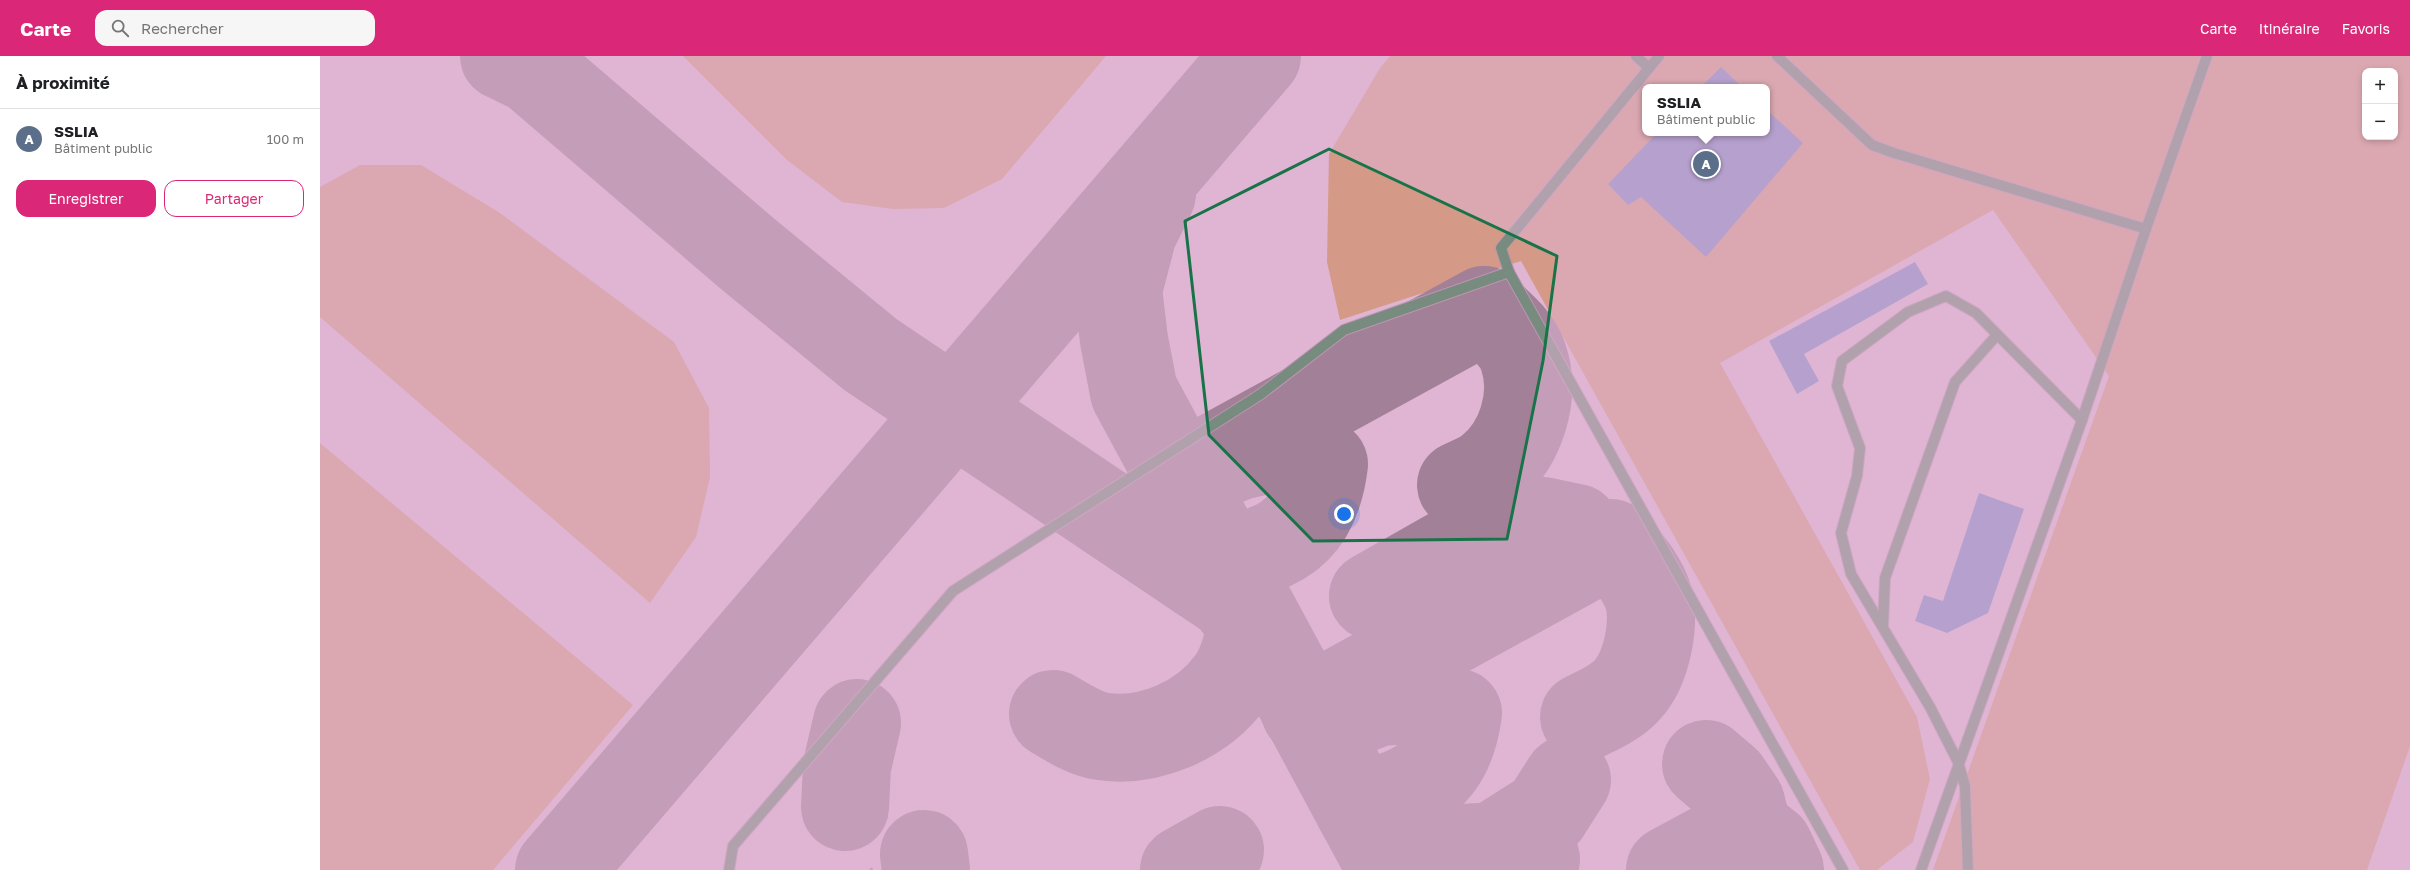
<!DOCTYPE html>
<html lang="fr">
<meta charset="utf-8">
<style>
body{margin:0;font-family:"Golos Text",sans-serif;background:#f6f6f6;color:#202124}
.controls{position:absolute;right:12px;top:12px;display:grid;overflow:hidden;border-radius:8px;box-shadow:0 2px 6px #0003}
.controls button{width:36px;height:36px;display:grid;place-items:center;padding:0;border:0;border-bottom:1px solid #e0e0e0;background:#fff;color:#202124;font:20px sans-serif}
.you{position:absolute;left:1024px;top:458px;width:14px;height:14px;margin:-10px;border:3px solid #fff;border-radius:50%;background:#1a73e8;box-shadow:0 0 0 6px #1a73e833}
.badge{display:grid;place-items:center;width:26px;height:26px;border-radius:50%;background:#db2777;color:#fff;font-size:13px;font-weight:700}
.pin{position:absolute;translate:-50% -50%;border:2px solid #fff;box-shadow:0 1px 4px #0006}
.popup{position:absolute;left:1322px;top:28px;width:128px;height:52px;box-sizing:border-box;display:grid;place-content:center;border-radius:8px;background:#fff;filter:drop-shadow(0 1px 3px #0005);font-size:13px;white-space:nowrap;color:#757577}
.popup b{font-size:15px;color:#202124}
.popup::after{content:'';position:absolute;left:50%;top:100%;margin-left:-8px;border:8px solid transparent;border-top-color:#fff}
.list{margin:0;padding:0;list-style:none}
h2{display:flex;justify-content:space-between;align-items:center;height:52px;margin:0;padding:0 16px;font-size:17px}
h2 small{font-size:13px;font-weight:400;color:#757577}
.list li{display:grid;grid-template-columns:26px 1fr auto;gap:12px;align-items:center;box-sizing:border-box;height:60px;padding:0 16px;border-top:1px solid #e0e0e0}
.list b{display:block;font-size:15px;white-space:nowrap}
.list p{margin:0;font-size:13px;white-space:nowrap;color:#757577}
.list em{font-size:13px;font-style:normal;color:#757577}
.actions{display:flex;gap:8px;padding:12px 16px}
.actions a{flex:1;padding:9px 0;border:1px solid #db2777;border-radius:12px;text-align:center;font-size:14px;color:#db2777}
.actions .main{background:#db2777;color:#fff}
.icon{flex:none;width:22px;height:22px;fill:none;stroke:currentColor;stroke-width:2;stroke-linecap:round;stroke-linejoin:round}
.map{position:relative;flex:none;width:2090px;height:814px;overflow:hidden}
header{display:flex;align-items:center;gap:24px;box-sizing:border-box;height:56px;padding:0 20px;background:#db2777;color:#fff}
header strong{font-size:19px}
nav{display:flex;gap:22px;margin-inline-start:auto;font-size:14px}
.search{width:280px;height:36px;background:#f6f6f6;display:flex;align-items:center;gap:10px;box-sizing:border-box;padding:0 14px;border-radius:12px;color:#757577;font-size:15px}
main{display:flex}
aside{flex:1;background:#fff}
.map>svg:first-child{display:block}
</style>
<header>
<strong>Carte</strong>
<div class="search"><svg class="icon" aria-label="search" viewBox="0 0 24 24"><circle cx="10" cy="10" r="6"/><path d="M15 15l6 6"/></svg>Rechercher</div>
<nav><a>Carte</a><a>Itinéraire</a><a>Favoris</a></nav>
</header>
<main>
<aside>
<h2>À proximité<small></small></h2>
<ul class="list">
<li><span class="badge" style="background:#5c6f8a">A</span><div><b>SSLIA</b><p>Bâtiment public</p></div><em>100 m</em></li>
</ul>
<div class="actions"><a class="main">Enregistrer</a><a>Partager</a></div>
</aside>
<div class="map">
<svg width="2090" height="814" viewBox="0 0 2090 814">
<rect width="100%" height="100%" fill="#e0b5d3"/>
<g fill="#d49987" fill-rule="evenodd">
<path d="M 363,0 L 786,0 L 682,123 L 624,152 L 573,153 L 522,146 L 467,104 Z"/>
<path d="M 1070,0 L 2090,0 L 2090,690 L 2047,814 L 1613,814 L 1789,320 L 1673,154 L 1400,307 L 1597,661 L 1610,723 L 1593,786 L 1557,814 L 1540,814 L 1201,205 L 1020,264 L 1007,206 L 1009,98 L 1060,12 ZM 2045,15 L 2075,15 L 2075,81 L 2045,81 ZM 1325,31 L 1447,31 L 1447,77 L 1325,77 Z"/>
<path d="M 40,109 L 101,109 L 180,157 L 354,286 L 389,352 L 390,421 L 376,481 L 330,547 L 0,261 L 0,131 Z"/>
<path d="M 0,387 L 313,649 L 173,814 L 0,814 Z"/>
</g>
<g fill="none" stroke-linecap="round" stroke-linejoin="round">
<g stroke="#a28098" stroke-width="88">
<path d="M 184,0 L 213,14 L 429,199 L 551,299 L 911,541 L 954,598"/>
<path d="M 832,138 L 813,176 L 798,234 L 804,284 L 814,336 L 1072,814"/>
<path d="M 892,415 C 907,399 948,392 969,395 C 981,396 994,404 1004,408 C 999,449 983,480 942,494 C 929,498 915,499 902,501"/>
<path d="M 859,421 L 1164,254 C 1178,267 1197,282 1203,300 C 1217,340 1201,390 1168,415 C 1160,421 1149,425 1141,429"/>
<path d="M 1053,540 L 1180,468 L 1223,465 L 1256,472"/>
<path d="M 985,655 L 1291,487 C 1305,502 1319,517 1327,537 C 1337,564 1327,612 1308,633 C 1297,646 1279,654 1264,661"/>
<path d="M 733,658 C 747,666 763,677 780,680 C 828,688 882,665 911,625 C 924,607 931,577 932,556"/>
<path d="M 1010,677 L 1027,658 L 1059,646 L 1099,643 L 1138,657 C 1129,722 1096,735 1038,751"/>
<path d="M 1386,708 L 1406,725 L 1421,747 L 1435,803 L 1430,814"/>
<path d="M 525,751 L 527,710 L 537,667"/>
<path d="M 1185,783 L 1226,757 L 1247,724"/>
<path d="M 604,798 L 606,814"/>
<path d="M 239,814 L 937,0"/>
<path d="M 864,814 L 900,794"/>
<path d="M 1100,814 L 1108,805 L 1141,792 L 1180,790 L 1216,803 L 1214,814"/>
<path d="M 1350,814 L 1426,773 L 1449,791 L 1460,814"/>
</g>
</g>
<g fill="#838bc8">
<path d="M 1401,11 L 1422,31 L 1381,31 Z"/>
<path d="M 1447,54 L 1483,87 L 1386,201 L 1321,141 L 1308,149 L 1288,128 L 1337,77 L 1447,77 Z"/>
<path d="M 1595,206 L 1608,228 L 1484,298 L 1499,325 L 1477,338 L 1449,285 Z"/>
<path d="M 1659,437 L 1704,453 L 1668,557 L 1627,577 L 1595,565 L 1604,539 L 1623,545 Z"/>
</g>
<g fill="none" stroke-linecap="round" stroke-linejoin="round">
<g stroke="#bb96b0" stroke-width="12">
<g id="service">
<path d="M 1316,0 L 1329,12"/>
<path d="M 1457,0 L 1552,89 L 1574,97 L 1826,173"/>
<path d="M 1189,216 L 1181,192 L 1339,0"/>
<path d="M 1563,571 L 1565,522 L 1635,326 L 1677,279"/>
<path d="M 409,814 L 413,790 L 633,535 L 941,338 L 1024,274 L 1189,216 L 1523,814"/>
<path d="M 1601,814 L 1762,364 L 1826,173 L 1887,0"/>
<path d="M 1648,814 L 1645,730 L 1638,706 L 1610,651 L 1531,518 L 1521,477 L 1537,420 L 1540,392 L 1517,330 L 1522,305 L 1588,256 L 1626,240 L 1656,257 L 1762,364"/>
</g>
</g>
<path stroke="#a7859d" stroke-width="2.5" stroke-dasharray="3 3" stroke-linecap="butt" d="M 550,814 L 555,811"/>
<use href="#service" stroke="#788b7f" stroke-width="10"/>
</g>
<path d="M0 0H2090V814H0ZM 1009,93 L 1237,200 L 1223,305 L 1187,483 L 993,485 L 889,379 L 865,165 Z" fill="#e0b5d3" fill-opacity=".55" fill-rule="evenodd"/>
<path fill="none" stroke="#187348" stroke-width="3" stroke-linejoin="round" d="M 1009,93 L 1237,200 L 1223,305 L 1187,483 L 993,485 L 889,379 L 865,165 Z"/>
</svg>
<div class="controls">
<button>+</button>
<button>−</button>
</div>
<div class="you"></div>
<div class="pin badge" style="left:1386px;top:108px;background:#5c6f8a">A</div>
<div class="popup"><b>SSLIA</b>Bâtiment public</div>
</div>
</main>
